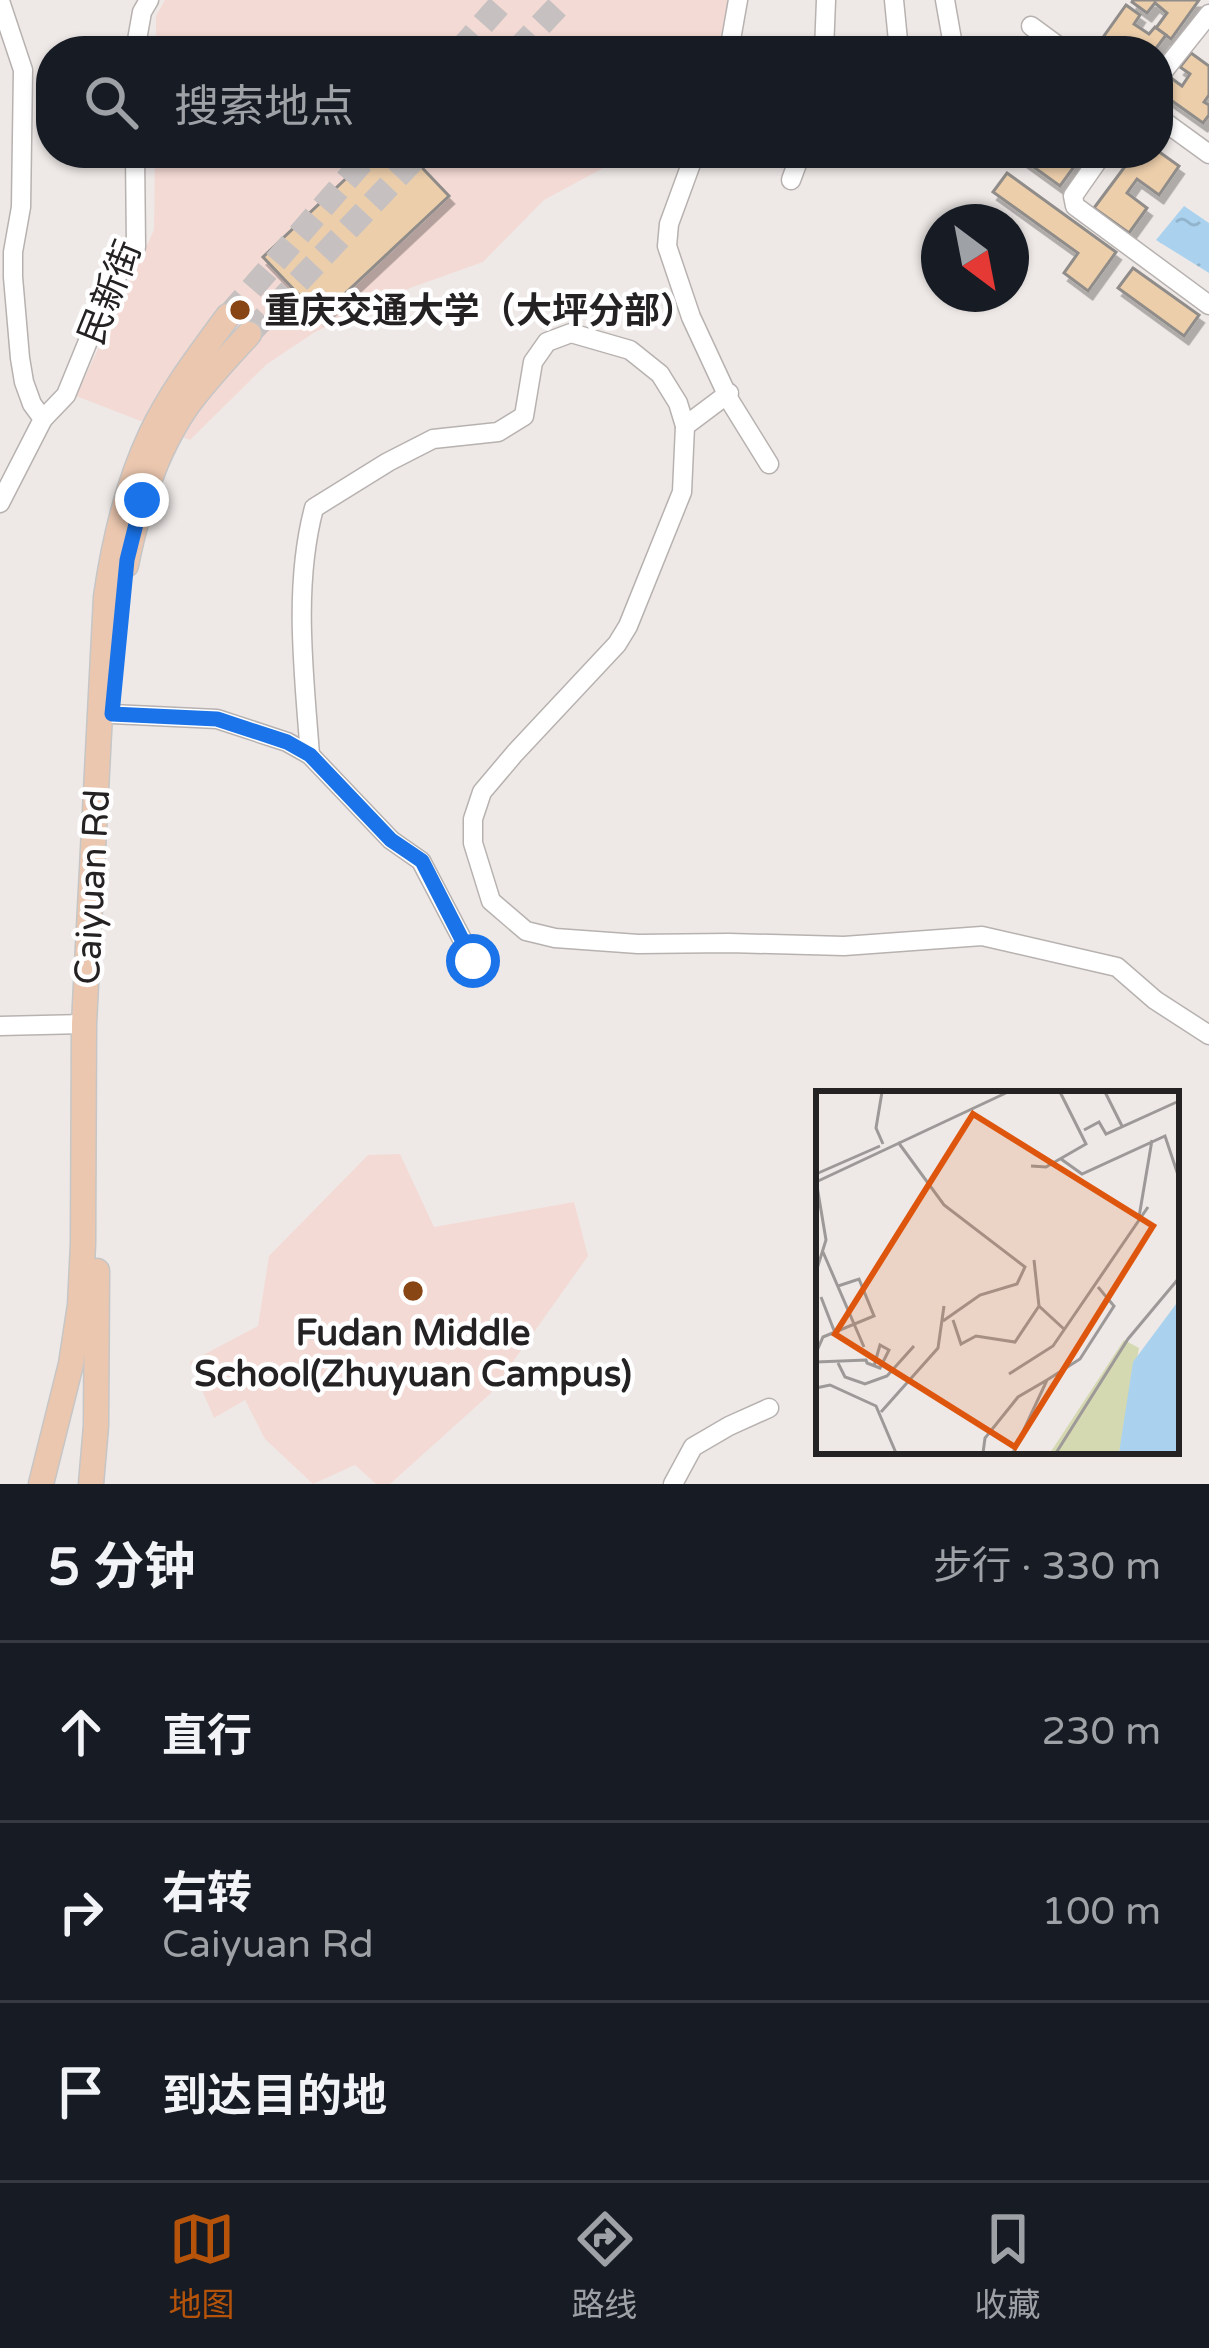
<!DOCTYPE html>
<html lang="zh">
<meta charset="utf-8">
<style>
body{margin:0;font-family:"Varela Round","Noto Sans SC",sans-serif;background:#242831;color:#f1f3f6}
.compass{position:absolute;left:921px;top:204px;width:108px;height:108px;border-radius:50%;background:#171b24;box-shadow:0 3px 9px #0004;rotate:148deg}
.stop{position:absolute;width:36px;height:36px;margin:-27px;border:9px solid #1a73e8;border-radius:50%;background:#fff}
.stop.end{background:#1a73e8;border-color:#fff;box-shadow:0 3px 12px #0008}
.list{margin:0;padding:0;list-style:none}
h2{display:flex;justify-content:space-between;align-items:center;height:156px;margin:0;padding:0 48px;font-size:51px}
h2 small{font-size:39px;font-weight:400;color:#9ea1a6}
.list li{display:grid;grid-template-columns:78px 1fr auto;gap:36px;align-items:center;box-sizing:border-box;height:180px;padding:0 48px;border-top:3px solid #363941}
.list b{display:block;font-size:45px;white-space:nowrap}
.list p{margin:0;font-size:39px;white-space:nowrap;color:#9ea1a6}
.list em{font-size:39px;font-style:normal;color:#9ea1a6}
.icon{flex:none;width:66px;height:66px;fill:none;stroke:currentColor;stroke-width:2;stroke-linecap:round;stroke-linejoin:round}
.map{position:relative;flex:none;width:1209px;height:1484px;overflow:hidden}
.search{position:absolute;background:#171b24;box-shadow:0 3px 9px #0004;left:36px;right:36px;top:36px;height:132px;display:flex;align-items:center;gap:30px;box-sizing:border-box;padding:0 42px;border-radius:48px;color:#9ea1a6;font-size:45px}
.sheet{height:696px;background:#171b24}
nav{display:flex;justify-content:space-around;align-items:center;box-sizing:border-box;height:168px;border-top:3px solid #363941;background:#171b24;font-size:33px;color:#9ea1a6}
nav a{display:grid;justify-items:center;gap:6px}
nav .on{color:#b45309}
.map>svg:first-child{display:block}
</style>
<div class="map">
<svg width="1209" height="1484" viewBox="0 0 1209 1484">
<defs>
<pattern id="water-ripples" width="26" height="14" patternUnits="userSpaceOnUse" patternTransform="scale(3)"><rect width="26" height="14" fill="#aad2ee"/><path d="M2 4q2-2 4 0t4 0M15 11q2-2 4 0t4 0" fill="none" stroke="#92b4cc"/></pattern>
<filter id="shadow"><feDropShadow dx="4.5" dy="8" stdDeviation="0" flood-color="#0004"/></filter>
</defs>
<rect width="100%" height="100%" fill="#eee9e7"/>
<g fill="#f4dad5">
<path d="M 165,0 L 728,0 L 718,51 L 156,51 L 156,16 Z"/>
<path d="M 155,153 L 631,153 L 544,200 L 483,262 L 410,288 L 315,332 L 267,364 L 190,440 L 76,396 L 154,230 Z"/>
<path d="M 400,1154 L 434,1227 L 574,1202 L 588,1256 L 490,1394 L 390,1484 L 376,1484 L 355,1465 L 313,1484 L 265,1439 L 245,1400 L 214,1418 L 190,1362 L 258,1326 L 269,1256 L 368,1155 Z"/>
</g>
<path fill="url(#water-ripples)" d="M 1184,206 L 1209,223 L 1209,273 L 1156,240 Z"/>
<g fill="#ecceab" stroke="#8f8c89" stroke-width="3" filter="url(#shadow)">
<path d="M 1133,0 L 1199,0 L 1171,39 L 1156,28 L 1167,13 L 1155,3 L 1147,13 L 1132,2 Z"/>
<path d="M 1126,5 L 1140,15 L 1134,24 L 1149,34 L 1155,27 L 1166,35 L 1154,51 L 1123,51 L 1117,47 L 1114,51 L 1110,51 L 1099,43 Z"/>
<path d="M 1191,53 L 1209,66 L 1209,95 L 1204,102 L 1209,105 L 1209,115 L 1203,123 L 1161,93 L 1171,78 L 1182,86 L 1190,74 L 1180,67 Z"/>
<path d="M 1158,151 L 1179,166 L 1159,195 L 1137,179 L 1127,193 L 1147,208 L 1129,233 L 1094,208 L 1135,153 Z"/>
<path d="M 373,153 L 408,153 L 449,196 L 320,317 L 263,257 Z"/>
<path d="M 1029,153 L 1084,153 L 1060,186 L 1024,160 Z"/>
<path d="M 1007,173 L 1116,252 L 1088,291 L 1064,273 L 1078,253 L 993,192 Z"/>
<path d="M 1133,268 L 1199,315 L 1184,336 L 1118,288 Z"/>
</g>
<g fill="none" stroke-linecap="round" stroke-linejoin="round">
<g stroke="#c6c1c0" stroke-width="24" stroke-dasharray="24 12" stroke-linecap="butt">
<path d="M 459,51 L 504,0"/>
<path d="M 516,51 L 564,0"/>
<path d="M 228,316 L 370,153"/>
<path d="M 249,334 L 420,153"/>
</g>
<g stroke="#b7b2b0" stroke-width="21">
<g id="minor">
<path d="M 894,0 L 899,51"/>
<path d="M 945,0 L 954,51"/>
<path d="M 0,1 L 23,70 L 21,207 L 13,252 L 13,277 L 20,358 L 24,382 L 32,404 L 43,419 L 0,503"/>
<path d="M 1031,26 L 1065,51"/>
<path d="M 135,51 L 142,12 L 149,0"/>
<path d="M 729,51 L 738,0"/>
<path d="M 824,51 L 826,0"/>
<path d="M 1158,78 L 1209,14"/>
<path d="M 1158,117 L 1209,154"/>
<path d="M 695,153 L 669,224 L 667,246 L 691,317 L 730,401 L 769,464"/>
<path d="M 1103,153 L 1073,196 L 1075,206 L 1209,305"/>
<path d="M 791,180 L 801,153"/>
<path d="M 43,419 L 66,395 L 111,285 L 136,247 L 135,153"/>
<path d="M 685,426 L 729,393"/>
<path d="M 112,714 L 217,719 L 287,742 L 310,755 L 391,840 L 421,861 L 473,960"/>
<path d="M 310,755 C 304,674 293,587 314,508 L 388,462 L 433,439 L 498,432 L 524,416 L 533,362 L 547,342 L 571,333 L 630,350 L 660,374 L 678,403 L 685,426 L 682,492 L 628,626 L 617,644 L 515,753 L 482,792 L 473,819 L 473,843 L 491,901 L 526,931 L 555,938 L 638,944 L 729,943 L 844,946 L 982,936 L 1117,967 L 1155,1000 L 1209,1035"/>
<path d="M 0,1026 L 84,1024"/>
<path d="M 673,1484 L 693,1447 L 729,1426 L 769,1408"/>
</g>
</g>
<g stroke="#c6c6c6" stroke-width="27">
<g id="major">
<path d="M 126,565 C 137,510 155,452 187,406 C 206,380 228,357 249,334"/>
<path d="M 41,1484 L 71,1364 L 80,1305 L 83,1244 L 84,1024 L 106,597 C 114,541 127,485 151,434 C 171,392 200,354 228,316"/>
<path d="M 91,1484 L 96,1426 L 97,1271"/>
</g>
</g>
<use href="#minor" stroke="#fff" stroke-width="18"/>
<use href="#major" stroke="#ebc7af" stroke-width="24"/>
</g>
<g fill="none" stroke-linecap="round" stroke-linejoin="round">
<path stroke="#1a73e8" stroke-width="15" d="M 142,500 L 127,560 L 112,714 L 217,719 L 287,742 L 310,755 L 391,840 L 422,861 L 473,961"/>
</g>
<g fill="#884615" stroke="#fff" stroke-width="4.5">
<circle cx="240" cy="310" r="12"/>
<circle cx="413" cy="1291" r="12"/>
</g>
<g text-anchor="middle" stroke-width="9" stroke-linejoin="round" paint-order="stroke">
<g font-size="36" fill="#242222" stroke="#fff">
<text transform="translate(109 292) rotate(-68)" y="13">民新街</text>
<text transform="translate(91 887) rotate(-87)" y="13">Caiyuan Rd</text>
</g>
<g font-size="36" font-weight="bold" fill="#242222" stroke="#fff" text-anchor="start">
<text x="264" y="323">重庆交通大学（大坪分部）</text>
<text x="413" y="1345" text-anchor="middle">Fudan Middle<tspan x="413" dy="41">School(Zhuyuan Campus)</tspan></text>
</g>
</g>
<g transform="translate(816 1091)">
<rect width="363" height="363" fill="#eee9e7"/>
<path d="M 308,249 L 323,257 L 303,362 L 234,362 Z" fill="#d5d9b1"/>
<path d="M 363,209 L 363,362 L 303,362 L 317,271 Z" fill="#aad2ee"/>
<path fill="none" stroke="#9d9998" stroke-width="3" d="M 66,1 L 60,37 L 67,53M 289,1 L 306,35M 268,39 L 283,31 L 290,43 L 363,10M 82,51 L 128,114 L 209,176 L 201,193 L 164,204 L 127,230M 245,68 L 266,83 L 349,45 L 363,87M 215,75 L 230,76 L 270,53 L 244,1M 0,83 L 64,55M 0,89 L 10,149 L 0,181M 0,91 L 192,1M 323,126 L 336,49M 7,161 L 48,256M 218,169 L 223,215 L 249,239M 5,206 L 19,242M 137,229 L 145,253 L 160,245 L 199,251 L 223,215M 0,262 L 7,246 L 58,225 L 43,188 L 22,195M 0,271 L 50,269 L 51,272 L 64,277 L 73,259 L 64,254 L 58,275M 22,272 L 29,286 L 49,293 L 71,285 L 98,255M 193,283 L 237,255 L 332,116M 0,297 L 14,294 L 60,315 L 80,362M 65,321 L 122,257 L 128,215M 167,362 L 169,347 L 202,306 L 231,289M 197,362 L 231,289 L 264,268 L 298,215 L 282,196M 240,362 L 312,248 L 363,187"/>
<path fill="#de560d" fill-opacity="0.15" stroke="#de560d" stroke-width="6" d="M 157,23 L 337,135 L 199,356 L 19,243 Z"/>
<rect width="363" height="363" fill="none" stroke="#242222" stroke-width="6"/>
</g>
</svg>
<svg class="compass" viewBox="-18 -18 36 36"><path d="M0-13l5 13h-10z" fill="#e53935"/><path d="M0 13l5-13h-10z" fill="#9ea1a6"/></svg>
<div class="stop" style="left:473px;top:961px"></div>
<div class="stop end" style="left:142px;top:500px"></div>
<div class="search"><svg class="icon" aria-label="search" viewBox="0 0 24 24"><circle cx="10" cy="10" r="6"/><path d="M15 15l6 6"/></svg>搜索地点</div>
</div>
<section class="sheet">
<h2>5 分钟<small>步行 · 330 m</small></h2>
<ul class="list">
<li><svg class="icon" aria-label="ahead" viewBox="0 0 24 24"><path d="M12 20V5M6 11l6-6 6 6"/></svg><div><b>直行</b></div><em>230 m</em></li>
<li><svg class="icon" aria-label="right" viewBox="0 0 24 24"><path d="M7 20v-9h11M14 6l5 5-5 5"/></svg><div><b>右转</b><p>Caiyuan Rd</p></div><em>100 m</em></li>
<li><svg class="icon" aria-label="arrive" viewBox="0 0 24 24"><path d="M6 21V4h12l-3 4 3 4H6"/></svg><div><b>到达目的地</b></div></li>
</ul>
</section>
<nav>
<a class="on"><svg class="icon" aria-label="map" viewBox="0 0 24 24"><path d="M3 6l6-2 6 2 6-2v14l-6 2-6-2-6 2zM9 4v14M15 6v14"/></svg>地图</a>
<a><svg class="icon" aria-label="directions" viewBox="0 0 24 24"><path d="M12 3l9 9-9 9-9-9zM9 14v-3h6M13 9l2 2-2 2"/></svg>路线</a>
<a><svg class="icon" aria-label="saved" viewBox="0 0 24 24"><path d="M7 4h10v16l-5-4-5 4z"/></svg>收藏</a>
</nav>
